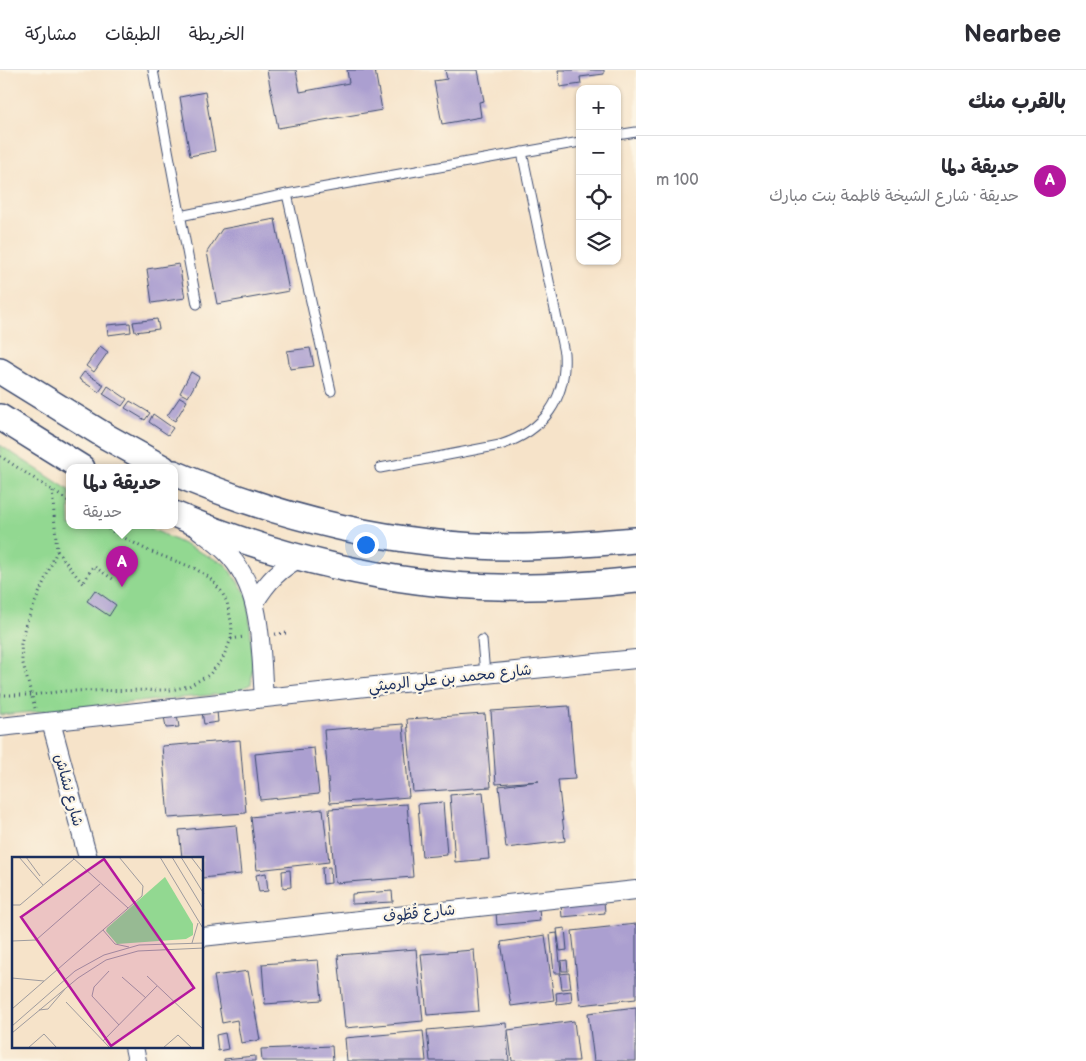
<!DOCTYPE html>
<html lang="ar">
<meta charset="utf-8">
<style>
body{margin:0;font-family:"Balsamiq Sans","Playpen Sans Arabic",sans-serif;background:#f2f2f3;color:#2b2b33;direction:rtl}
.controls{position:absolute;right:15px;top:15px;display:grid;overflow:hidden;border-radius:10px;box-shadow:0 1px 4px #0004}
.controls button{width:45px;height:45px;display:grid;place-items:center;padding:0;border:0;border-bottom:1px solid #e1e1e2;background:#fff;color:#2b2b33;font:25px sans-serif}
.you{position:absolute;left:365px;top:474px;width:18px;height:18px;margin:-12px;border:4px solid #fff;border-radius:50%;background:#1a73e8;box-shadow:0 0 0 8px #1a73e833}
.badge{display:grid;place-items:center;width:32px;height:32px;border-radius:50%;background:#b5179e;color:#fff;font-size:16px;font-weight:700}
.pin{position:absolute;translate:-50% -41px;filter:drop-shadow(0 1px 2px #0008)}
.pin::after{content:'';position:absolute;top:26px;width:18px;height:15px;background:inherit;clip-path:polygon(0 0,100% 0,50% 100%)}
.popup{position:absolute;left:66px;top:394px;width:112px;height:65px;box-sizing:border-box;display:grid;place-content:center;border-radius:10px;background:#fff;filter:drop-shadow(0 1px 4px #0005);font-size:16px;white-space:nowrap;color:#7c7c81}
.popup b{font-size:19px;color:#2b2b33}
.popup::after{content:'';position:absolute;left:50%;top:100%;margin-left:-10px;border:10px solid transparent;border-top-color:#fff}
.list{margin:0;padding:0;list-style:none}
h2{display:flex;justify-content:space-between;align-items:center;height:65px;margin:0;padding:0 20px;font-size:21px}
h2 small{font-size:16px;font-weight:400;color:#7c7c81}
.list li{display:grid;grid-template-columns:32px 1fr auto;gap:15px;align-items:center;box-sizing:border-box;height:90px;padding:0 20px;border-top:1px solid #e1e1e2}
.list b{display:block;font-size:19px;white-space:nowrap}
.list p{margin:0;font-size:16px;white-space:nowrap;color:#7c7c81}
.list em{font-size:16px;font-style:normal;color:#7c7c81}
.icon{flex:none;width:28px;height:28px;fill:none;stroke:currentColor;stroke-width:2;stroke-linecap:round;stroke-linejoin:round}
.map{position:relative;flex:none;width:636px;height:991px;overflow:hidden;direction:ltr}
header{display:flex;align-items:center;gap:30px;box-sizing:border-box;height:70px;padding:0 25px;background:#fff;border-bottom:1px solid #e1e1e2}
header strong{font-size:24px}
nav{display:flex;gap:28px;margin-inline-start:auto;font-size:18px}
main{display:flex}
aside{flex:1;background:#fff}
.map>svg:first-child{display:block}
</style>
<header>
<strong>Nearbee</strong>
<nav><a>الخريطة</a><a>الطبقات</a><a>مشاركة</a></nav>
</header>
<main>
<aside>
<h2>بالقرب منك<small></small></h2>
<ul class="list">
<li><span class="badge">A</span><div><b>حديقة دلما</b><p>حديقة · شارع الشيخة فاطمة بنت مبارك</p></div><em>100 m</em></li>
</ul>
</aside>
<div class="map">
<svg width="636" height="991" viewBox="0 0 636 991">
<rect width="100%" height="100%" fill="#fcf5e5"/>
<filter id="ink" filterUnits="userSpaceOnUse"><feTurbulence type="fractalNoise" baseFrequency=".02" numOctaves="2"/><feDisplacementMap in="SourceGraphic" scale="10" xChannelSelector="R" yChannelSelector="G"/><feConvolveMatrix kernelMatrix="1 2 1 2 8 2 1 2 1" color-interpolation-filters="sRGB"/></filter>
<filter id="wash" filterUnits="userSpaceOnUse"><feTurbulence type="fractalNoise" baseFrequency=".0096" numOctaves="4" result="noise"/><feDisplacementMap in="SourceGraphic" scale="20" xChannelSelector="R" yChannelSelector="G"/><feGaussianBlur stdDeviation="1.12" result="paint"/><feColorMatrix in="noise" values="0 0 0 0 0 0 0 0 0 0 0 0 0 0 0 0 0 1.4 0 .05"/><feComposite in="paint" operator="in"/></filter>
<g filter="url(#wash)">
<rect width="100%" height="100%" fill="#f6e3c9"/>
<path fill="#92d891" stroke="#568478" d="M 0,375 L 69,420 L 70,456 L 146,456 L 225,494 L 248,526 L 253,596 L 251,614 L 233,623 L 0,645 Z"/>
<g id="blocks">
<g fill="#ab9fd0">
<path d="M 267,0 L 296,0 L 300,22 L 349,13 L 347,0 L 375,0 L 382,40 L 278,58 Z"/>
<path d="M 445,0 L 478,0 L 484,31 L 479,32 L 481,47 L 442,54 L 434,11 L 447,9 Z"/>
<path d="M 558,0 L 604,0 L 604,4 L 580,7 L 581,14 L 560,17 Z"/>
<path d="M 205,22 L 215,81 L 190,86 L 180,27 Z"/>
<path d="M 275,149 L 289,221 L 217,234 L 207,182 L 222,159 Z"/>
<path d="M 179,194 L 185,228 L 152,233 L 147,199 Z"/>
<path d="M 157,249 L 159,259 L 135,262 L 133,252 Z"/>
<path d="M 130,253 L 131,262 L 108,265 L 107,255 Z"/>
<path d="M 100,276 L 108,282 L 94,302 L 86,296 Z"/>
<path d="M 310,278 L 314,296 L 290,299 L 287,281 Z"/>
<path d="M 84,302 L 104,315 L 99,322 L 79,309 Z"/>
<path d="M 191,302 L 199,307 L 188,327 L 180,323 Z"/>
<path d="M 108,316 L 127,329 L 122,336 L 103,324 Z"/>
<path d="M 180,327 L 187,331 L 175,351 L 167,346 Z"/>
<path d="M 130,331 L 150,343 L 145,350 L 125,338 Z"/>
<path d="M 153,344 L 173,358 L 168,365 L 149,352 Z"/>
<path d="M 95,520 L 116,535 L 109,546 L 87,531 Z"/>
<path d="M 569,636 L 575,709 L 558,710 L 565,771 L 506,778 L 499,716 L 539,711 L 496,714 L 491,641 Z"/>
<path d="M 217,641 L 218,652 L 204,654 L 202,642 Z"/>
<path d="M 485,644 L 491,717 L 413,722 L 407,649 Z"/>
<path d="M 177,645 L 179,657 L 166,658 L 164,646 Z"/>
<path d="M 403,654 L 409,727 L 330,733 L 324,660 Z"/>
<path d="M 240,670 L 246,743 L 168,748 L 162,676 Z"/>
<path d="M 314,678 L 319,724 L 260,730 L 255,684 Z"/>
<path d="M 483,722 L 489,789 L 455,792 L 450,725 Z"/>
<path d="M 443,732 L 447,785 L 422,787 L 418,734 Z"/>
<path d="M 407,734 L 413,807 L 335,813 L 329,739 Z"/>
<path d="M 323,739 L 329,792 L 257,800 L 251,747 Z"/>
<path d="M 236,755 L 241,804 L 202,808 L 202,788 L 182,788 L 179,760 Z"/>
<path d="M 330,797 L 331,813 L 323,814 L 322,798 Z"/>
<path d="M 290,800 L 291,817 L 283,818 L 282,801 Z"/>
<path d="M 266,803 L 268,821 L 259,822 L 256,805 Z"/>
<path d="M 392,821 L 393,832 L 352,834 L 352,824 Z"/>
<path d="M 604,831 L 605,843 L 562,847 L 561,835 Z"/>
<path d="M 539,838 L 540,851 L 497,855 L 496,842 Z"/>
<path d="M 636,854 L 636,929 L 580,935 L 572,861 Z"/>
<path d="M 565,858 L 567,880 L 560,881 L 557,859 Z"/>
<path d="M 557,863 L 561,903 L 554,903 L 550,864 Z"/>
<path d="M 545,865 L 554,930 L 511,936 L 501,872 Z"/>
<path d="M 416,879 L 423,951 L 345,958 L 338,885 Z"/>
<path d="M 474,880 L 479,941 L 427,945 L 421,884 Z"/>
<path d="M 318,890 L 322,930 L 265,934 L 262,894 Z"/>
<path d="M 567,890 L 568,901 L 562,901 L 561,891 Z"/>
<path d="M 248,901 L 260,970 L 241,973 L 237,950 L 222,953 L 214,906 Z"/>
<path d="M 569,903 L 571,918 L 562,919 L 560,904 Z"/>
<path d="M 571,921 L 572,932 L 557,934 L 556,923 Z"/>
<path d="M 636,937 L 636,991 L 594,991 L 588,943 Z"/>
<path d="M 574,951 L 579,991 L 512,991 L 508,960 Z"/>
<path d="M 506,953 L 509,991 L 430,991 L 427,960 Z"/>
<path d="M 423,961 L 426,991 L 347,991 L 345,968 Z"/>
<path d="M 225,963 L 228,979 L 218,981 L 216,965 Z"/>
<path d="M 332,976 L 333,991 L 262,991 L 261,979 Z"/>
<path d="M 255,986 L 255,991 L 224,991 L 224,989 Z"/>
</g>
</g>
</g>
<g filter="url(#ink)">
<use href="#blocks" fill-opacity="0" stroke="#3c4a6e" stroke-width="1"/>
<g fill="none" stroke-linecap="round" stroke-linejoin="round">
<g stroke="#3c4a6e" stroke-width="11">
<g id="service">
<path d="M 153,0 L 197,234"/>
<path d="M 617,65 L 636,62"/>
<path d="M 287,124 L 331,321"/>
<path d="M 180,146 L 287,124 L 580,72"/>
<path d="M 380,398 L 500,375 C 544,361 567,329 564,283 L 522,82"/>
<path d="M 482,570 L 485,604"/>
</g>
</g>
<g stroke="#3c4a6e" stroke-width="20">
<g id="minor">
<path d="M 199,460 C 208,467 218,474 226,482 C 264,520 260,578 264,628"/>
<path d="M 255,532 C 267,512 280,498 302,487"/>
<path d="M 51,652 L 88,788"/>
<path d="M 0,657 L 485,604 L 636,589"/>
<path d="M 202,867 L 636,820"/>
<path d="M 134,977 L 137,991"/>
</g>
</g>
<g stroke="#3c4a6e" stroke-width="28">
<g id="secondary">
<path d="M 0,301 L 107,367 L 163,398"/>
<path d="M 0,347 L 82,398"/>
<path d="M 174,403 C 281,449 398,477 514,477 C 555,477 596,473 636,470"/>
<path d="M 174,444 C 272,486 393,516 499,517 C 545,518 590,515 636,510"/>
</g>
</g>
<g stroke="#3c4a6e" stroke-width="3" stroke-dasharray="1 4" stroke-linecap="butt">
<path d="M 0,386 L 70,432"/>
<path d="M 57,481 L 83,514 L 93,496 L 116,511"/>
<path d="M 275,564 L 287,563"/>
<path d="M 231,569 L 244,567"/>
<path d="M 0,625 L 32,625 L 64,621 L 171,620 L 189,616 L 209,605 L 222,590 L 231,569 L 232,556 L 227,532 L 221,521 L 210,508 L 194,498 L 149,481 L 115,463 L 104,456"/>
<path d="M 35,638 L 22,590 L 21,574 L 25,556 L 57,481 L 52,419"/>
</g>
<use href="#service" stroke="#fff" stroke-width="9"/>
<use href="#minor" stroke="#fff" stroke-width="18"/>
<use href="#secondary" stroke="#fff" stroke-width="25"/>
</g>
</g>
<g text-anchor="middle" stroke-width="4.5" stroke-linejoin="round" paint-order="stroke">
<g font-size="15" fill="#1b2f5e" stroke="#fcf5e5">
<text transform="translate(450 608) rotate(-6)" y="5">شارع محمد بن علي الرميثي</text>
<text transform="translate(69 720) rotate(75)" y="5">شارع نشاش</text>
<text transform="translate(419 843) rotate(-6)" y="5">شارع قُطُوف</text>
</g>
</g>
<g transform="translate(12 787)">
<rect width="191" height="191" fill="#f6e3c9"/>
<path d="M 153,20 L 181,67 L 181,78 L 174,82 L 105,87 L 94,74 L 95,71 Z" fill="#92d891"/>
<path fill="none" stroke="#9e9b9e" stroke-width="1" d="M 7,0 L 31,28M 14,0 L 28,19M 60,0 L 116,51M 148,0 L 192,73M 160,0 L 192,53M 169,0 L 192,37M 179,0 L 192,17M 0,48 L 8,48 L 62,2M 91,73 L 103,87 L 117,90M 0,84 L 24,83 L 88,27M 180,86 L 186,66M 97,114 L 82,130 L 80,139 L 107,168M 135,119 L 192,173M 110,120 L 134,141M 0,121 L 32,124M 54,145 L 98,191M 0,152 L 130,39 L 131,29 L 107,0M 27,153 L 36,152 L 53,132M 0,169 L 63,114 L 92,98 L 127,88 L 192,86M 0,176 L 66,121 L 94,103 L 126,94 L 192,91M 91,184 L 145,129M 16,191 L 32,177 L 45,191M 151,191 L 166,178 L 180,191"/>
<path fill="#b5179e" fill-opacity="0.15" stroke="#b5179e" stroke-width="2.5" d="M 92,2 L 182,131 L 99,189 L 9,60 Z"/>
<rect width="191" height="191" fill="none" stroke="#1b2f5e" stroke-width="2.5"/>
</g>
</svg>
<div class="controls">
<button>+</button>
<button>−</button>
<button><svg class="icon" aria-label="locate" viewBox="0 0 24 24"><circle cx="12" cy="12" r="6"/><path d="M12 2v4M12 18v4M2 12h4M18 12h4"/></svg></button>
<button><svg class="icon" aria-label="layers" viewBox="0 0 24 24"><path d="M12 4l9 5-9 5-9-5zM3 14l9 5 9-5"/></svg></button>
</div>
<div class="you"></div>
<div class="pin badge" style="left:122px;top:517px">A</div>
<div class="popup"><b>حديقة دلما</b>حديقة</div>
</div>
</main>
